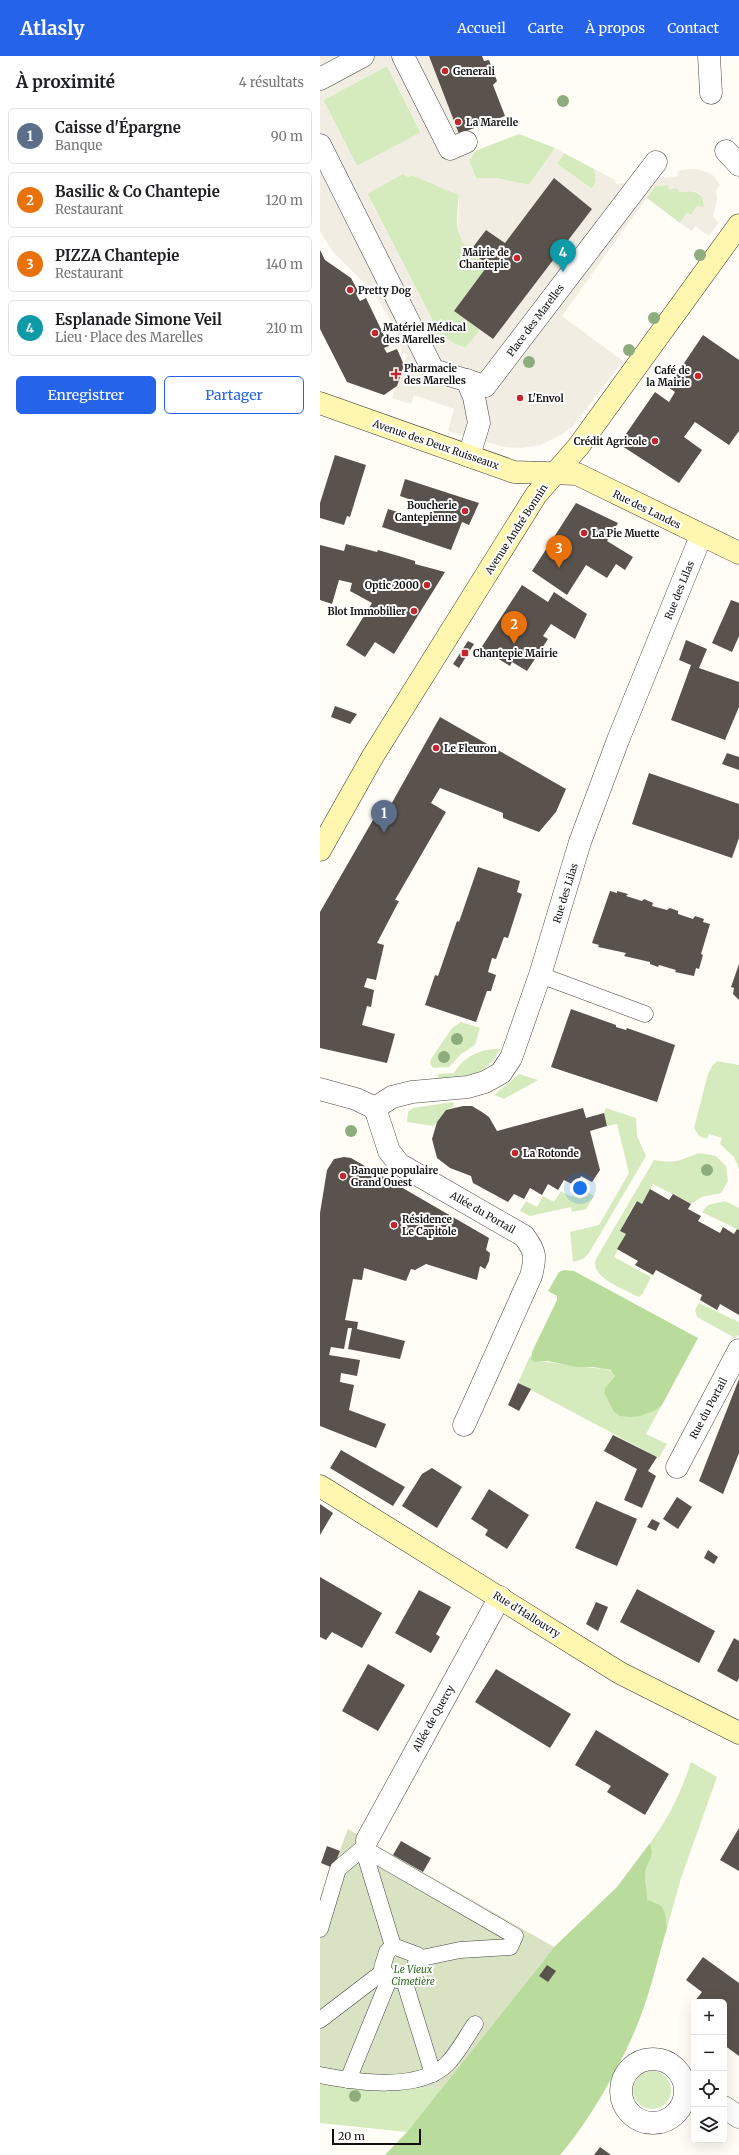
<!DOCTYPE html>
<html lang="fr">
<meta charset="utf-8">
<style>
body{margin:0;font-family:Merriweather,serif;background:#f2f2f2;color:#202124}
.controls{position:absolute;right:12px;bottom:12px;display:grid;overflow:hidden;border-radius:6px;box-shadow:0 4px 16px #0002}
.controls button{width:36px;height:36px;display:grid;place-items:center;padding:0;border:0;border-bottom:1px solid #e0e0e0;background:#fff;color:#202124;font:20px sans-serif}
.scale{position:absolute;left:12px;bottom:10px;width:89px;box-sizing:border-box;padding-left:4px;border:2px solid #111;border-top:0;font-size:11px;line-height:14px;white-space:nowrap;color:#111;-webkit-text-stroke:3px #fff;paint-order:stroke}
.you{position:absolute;left:260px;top:1132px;width:14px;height:14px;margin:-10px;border:3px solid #fff;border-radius:50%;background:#1a73e8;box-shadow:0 0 0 6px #1a73e833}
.badge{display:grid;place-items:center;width:26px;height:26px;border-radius:50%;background:#2563eb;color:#fff;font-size:13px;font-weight:700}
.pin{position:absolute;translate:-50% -33px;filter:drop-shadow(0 1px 2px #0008)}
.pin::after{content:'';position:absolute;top:21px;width:14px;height:12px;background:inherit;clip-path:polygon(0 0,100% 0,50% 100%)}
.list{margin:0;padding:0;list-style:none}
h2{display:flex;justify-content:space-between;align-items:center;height:52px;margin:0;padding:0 16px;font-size:17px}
h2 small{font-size:13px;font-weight:400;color:#757577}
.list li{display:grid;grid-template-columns:26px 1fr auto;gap:12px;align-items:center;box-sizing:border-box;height:56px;margin:0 8px 8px;padding:0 8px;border:1px solid #e0e0e0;border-radius:6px}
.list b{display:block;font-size:15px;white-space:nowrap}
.list p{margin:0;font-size:13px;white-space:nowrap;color:#757577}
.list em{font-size:13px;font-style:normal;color:#757577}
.actions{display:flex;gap:8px;padding:12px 16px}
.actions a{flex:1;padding:9px 0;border:1px solid #2563eb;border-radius:6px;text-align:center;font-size:14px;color:#2563eb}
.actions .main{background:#2563eb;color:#fff}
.icon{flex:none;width:22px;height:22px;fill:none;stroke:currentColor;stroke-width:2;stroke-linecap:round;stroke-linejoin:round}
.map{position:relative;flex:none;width:419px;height:2099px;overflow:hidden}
header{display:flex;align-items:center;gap:24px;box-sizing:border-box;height:56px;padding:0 20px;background:#2563eb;color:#fff}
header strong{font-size:19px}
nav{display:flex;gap:22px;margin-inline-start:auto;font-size:14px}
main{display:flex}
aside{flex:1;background:#fff}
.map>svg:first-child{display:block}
</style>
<header>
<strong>Atlasly</strong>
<nav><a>Accueil</a><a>Carte</a><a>À propos</a><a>Contact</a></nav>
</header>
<main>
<aside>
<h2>À proximité<small>4 résultats</small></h2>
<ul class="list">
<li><span class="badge" style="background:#5c6f8a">1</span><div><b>Caisse d'Épargne</b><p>Banque</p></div><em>90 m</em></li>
<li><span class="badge" style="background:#e8710a">2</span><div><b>Basilic &amp; Co Chantepie</b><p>Restaurant</p></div><em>120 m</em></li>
<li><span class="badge" style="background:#e8710a">3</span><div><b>PIZZA Chantepie</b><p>Restaurant</p></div><em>140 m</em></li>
<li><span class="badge" style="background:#0f9aa8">4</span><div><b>Esplanade Simone Veil</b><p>Lieu · Place des Marelles</p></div><em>210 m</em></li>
</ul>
<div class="actions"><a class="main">Enregistrer</a><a>Partager</a></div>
</aside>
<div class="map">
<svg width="419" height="2099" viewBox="0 0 419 2099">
<rect width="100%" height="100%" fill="#fffdf5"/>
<g fill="#d5ebbd">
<path d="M 67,10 L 101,77 L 37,110 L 3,44 Z"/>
<path d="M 199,78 L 235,92 L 209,129 L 175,122 L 156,122 L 149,105 L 155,95 Z"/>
<path d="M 244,97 L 274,113 L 276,125 L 272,133 L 237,108 Z"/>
<path d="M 83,118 L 88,121 L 92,119 L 139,139 C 134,178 137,185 168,209 L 134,255 L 160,274 L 146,292 L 133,287 L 119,277 L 47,137 Z"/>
<path d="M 348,129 L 357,132 L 360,136 C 369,135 376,134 383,142 L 384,151 L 377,151 L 371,159 L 367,157 L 360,167 L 327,142 L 335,130 Z"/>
<path d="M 141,966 L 160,972 L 155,989 L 141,998 L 129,1011 L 113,1012 L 110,1007 L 111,1003 L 132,972 Z"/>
<path d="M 180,993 C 166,1021 147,1020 118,1024 L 118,1018 L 134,1017 C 144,1000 161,992 180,993 Z"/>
<path d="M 397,1005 L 419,1009 L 419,1113 L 414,1101 L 400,1088 L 402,1082 L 389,1078 L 387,1083 L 379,1080 L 374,1072 L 388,1018 L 392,1010 Z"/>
<path d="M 199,1018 L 218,1024 L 184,1043 L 174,1039 Z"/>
<path d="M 133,1046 L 134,1050 L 126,1054 L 114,1070 L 87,1066 L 88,1056 L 93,1052 Z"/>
<path d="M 286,1052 L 316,1062 L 317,1080 L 326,1100 L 269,1197 L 263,1203 L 253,1206 L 250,1176 L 279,1169 L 309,1117 L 297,1068 L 287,1070 L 284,1057 Z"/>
<path d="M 380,1097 L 396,1100 L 406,1110 L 408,1125 L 401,1137 L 382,1141 L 371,1148 L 333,1128 L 322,1148 L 316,1145 L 300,1175 L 306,1178 L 294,1201 L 331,1221 L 323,1237 L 319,1241 L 316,1240 C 303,1232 269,1221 276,1203 L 334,1104 C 357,1108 359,1104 380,1097 Z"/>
<path d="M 258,1131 L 274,1140 L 266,1153 L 252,1156 L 251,1151 L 210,1160 L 200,1155 L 206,1145 L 217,1151 L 223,1140 L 234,1146 L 241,1135 L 251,1141 Z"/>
<path d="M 405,1145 L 419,1152 L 419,1174 L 382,1156 L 388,1149 Z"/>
<path d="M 379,1247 L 419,1266 L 419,1279 L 415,1282 L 377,1261 L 375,1254 Z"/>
<path d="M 210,1300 L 214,1306 C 232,1305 247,1310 264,1311 C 274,1312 285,1312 294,1316 L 295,1320 L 285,1332 L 284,1337 L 294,1356 L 336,1354 L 342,1349 L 326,1378 L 347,1388 L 339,1402 L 198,1327 Z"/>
<path d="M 371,1706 L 397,1721 L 361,1822 L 347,1872 L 346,1860 L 336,1846 L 326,1844 C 327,1835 325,1827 325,1818 C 326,1805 336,1802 330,1787 C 349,1762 361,1736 371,1706 Z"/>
<circle cx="332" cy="2034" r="19"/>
<path d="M 0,2028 C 42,2033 81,2034 123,2031 L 87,2076 L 0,2067 Z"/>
</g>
<g fill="#b9dc9c">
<path d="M 244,1214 L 254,1215 L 378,1282 L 342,1349 L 336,1354 L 320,1360 L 310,1361 L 300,1360 L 294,1356 L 284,1337 L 285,1332 L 295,1320 L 291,1314 L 273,1311 L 256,1311 L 228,1305 L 214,1306 L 211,1303 L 212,1296 L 237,1244 L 237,1240 L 228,1235 L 239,1216 Z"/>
<path d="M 330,1787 C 336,1802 326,1806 325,1818 C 325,1826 327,1835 327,1844 C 344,1848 346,1854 347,1872 C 339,1898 333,1925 324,1951 C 308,1998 272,2062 240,2099 L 65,2099 L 87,2076 L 234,1891 L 297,1831 Z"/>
</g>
<path fill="#d9e3c4" d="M 28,1773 L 234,1891 L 123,2031 C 81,2034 42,2033 0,2028 L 0,1845 Z"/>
<path fill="#f1ede2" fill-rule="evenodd" d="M 0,0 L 109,0 L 139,78 L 155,95 L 149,105 L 156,122 L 175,122 L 209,129 L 235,92 L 244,97 L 237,108 L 271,133 L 276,125 L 274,113 L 295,124 L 296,128 L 358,120 L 357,115 L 370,113 L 381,114 L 393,119 L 400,129 L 396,134 L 397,144 L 393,161 L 399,166 L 389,180 L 375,170 L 372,175 L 360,167 L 368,157 L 371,159 L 377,150 L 384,151 L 383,142 L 380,138 L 373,135 L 359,136 L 357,132 L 349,134 L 348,129 L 335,130 L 242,260 L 303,305 L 253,370 L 241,379 L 220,389 L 202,392 L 184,391 L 128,375 L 134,353 L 94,339 L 91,348 L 72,342 L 87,299 L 82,297 L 74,271 L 54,237 L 13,196 L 0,175 ZM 67,10 L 101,76 L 37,110 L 3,44 ZM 83,118 L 88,121 L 92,119 L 139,139 L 138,171 L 142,186 L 150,195 L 166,174 L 185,187 L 234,122 L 272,153 L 173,283 L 160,274 L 145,292 L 133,287 L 119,277 L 47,138 Z"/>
<g fill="#5a524d">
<path d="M 109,0 L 162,0 L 164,5 L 169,4 L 177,25 L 173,29 L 185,60 L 139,78 Z"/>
<path d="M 234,122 L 272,153 L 173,283 L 134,255 L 168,209 L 150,195 L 166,174 L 185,187 Z"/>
<path d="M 0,194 L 5,204 L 31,222 L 40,239 L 37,240 L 40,245 L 46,242 L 69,290 L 64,292 L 67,297 L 77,293 L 84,309 L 77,330 L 64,339 L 27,326 L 0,273 Z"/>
<path d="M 383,279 L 419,304 L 419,375 L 409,389 L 375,366 L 364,381 L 382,394 L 359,427 L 299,388 L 335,336 L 349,346 L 355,336 L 348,331 Z"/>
<path d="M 15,399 L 46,409 L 30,461 L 27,460 L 24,469 L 0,462 L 0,447 Z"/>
<path d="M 85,423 L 159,447 L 149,469 L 142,466 L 131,494 L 62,471 L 68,453 L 106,465 L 111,451 L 80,440 Z"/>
<path d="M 256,447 L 298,467 L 287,485 L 313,501 L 305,514 L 296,508 L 287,522 L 266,509 L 247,539 L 212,515 Z"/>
<path d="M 26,488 L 57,496 L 58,494 L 82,501 L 95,505 L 95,508 L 125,516 L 74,598 L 55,586 L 45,601 L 26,589 L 52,547 L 30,535 L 32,527 L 19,524 L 12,548 L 0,544 L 0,489 L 24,495 Z"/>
<path d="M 202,529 L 228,546 L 234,536 L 267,558 L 255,583 L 231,568 L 223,580 L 228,583 L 207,615 L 192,606 L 190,610 L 161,592 Z"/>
<path d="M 411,544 L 419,547 L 419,580 L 412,596 L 392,587 Z"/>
<path d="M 366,584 L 387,593 L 379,612 L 419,626 L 419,651 L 405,684 L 351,664 L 371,609 L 359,604 Z"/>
<path d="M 148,585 L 154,588 L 139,612 L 133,608 Z"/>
<path d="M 15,650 L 37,658 L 30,668 L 11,661 Z"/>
<path d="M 120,661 L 246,733 L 236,756 L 219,776 L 183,762 L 183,757 L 120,732 L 111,747 L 126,756 L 75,844 L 79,845 L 57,887 L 64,889 L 56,924 L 47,922 L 44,931 L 54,934 L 51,951 L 47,950 L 42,969 L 75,978 L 67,1007 L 0,992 L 0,856 L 57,757 L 64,761 Z"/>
<path d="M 407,697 L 419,701 L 419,714 L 402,708 Z"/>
<path d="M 329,717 L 419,748 L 419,782 L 412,802 L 312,768 Z"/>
<path d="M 158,811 L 200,825 L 197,836 L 202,838 L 188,882 L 184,881 L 176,903 L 172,902 L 168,916 L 176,919 L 171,935 L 167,935 L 156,966 L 105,949 L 115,919 L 118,920 L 137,865 L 139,866 Z"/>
<path d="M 290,835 L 297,837 L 297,835 L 308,838 L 306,840 L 322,845 L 324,843 L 333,847 L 332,850 L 347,854 L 350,852 L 358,855 L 358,858 L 373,863 L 375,860 L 384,863 L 383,866 L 390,868 L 381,898 L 383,899 L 379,913 L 376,912 L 374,920 L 355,916 L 356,914 L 339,909 L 338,911 L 330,908 L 330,906 L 304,900 L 306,897 L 278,891 L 279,889 L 272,887 Z"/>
<path d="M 419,908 L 419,944 L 413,938 L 414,932 L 411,931 Z"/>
<path d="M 251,953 L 296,969 L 296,971 L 306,974 L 307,972 L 355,989 L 337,1046 L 231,1011 Z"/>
<path d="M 143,1050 L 152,1050 L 162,1056 L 169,1061 L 177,1075 L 263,1052 L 266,1062 L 284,1057 L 287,1070 L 270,1075 L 280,1114 L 272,1126 L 261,1120 L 256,1130 L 244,1124 L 238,1134 L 228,1128 L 222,1139 L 210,1132 L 204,1143 L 194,1138 L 188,1146 L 153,1127 L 151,1120 L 130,1112 L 117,1102 L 112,1083 L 117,1066 L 126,1054 Z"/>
<path d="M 24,1101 L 31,1102 L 169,1182 L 166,1194 L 170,1197 L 169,1205 L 165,1213 L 160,1210 L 157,1224 L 106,1208 L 95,1214 L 91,1213 L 86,1225 L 44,1212 L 42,1224 L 33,1223 L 25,1264 L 38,1266 L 37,1273 L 85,1285 L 80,1303 L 28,1293 L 32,1272 L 28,1272 L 24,1293 L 11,1291 L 9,1299 L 40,1304 L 37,1320 L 21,1317 L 20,1326 L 34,1329 L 29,1354 L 66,1368 L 56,1392 L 0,1370 L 0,1157 L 7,1114 L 14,1103 Z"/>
<path d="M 330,1133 L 349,1144 L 353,1138 L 371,1148 L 368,1153 L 381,1160 L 378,1165 L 400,1177 L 403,1171 L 414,1178 L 417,1173 L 419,1174 L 419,1259 L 400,1248 L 397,1254 L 380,1244 L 382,1239 L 336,1214 L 333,1219 L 315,1209 L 318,1205 L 297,1193 L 306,1178 L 300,1175 L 317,1145 L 322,1148 Z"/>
<path d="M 419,1323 L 419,1397 L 403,1438 L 379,1425 Z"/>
<path d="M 198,1327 L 211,1333 L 199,1355 L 188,1349 Z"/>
<path d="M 293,1379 L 337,1401 L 328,1415 L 336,1420 L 322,1452 L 304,1444 L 317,1413 L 284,1395 Z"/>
<path d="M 21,1394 L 85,1431 L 73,1450 L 10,1412 Z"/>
<path d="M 112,1412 L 142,1431 L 117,1472 L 82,1450 L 102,1418 Z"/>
<path d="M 169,1433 L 209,1459 L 187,1493 L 165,1479 L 168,1474 L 151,1463 Z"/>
<path d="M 357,1441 L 372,1451 L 358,1473 L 343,1463 Z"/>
<path d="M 276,1445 L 317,1463 L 297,1510 L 255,1492 Z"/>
<path d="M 0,1448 L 13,1457 L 0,1479 Z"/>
<path d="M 332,1463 L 340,1467 L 336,1475 L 327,1471 Z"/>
<path d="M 388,1494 L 398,1501 L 394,1508 L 384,1502 Z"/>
<path d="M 0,1521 L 62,1557 L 42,1592 L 12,1576 L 6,1584 L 0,1581 Z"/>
<path d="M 317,1533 L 395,1575 L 379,1607 L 300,1566 Z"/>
<path d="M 99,1534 L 131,1551 L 116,1578 L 120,1581 L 111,1597 L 75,1577 Z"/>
<path d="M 276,1546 L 288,1551 L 278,1575 L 266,1568 Z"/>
<path d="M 414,1582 L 419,1585 L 419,1622 L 417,1626 L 397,1615 Z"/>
<path d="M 48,1608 L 85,1629 L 58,1675 L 22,1655 Z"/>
<path d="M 176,1613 L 251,1658 L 230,1692 L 155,1646 Z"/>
<path d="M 276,1674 L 349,1718 L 325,1759 L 287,1736 L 291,1730 L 255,1709 Z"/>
<path d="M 419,1772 L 419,1815 L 400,1804 Z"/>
<path d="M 81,1785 L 111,1802 L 103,1816 L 73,1799 Z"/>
<path d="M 7,1790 L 20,1795 L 13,1812 L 1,1807 Z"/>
<path d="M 383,1901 L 419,1927 L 419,2000 L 404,1989 L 404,1946 L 374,1946 L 382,1936 L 366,1924 Z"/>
<path d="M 227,1909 L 236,1915 L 228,1926 L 219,1920 Z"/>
<path d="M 280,2091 L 291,2099 L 274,2099 Z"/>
</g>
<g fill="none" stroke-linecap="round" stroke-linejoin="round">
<g stroke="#444" stroke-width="17">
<g id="lane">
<path d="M 220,919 L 325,958"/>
<path d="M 47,1784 L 43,1792 L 195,1880 L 190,1891 L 140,1894 L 97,1903"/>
<path d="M 0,1873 L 18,1813 L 43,1792 L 73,1890"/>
<path d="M 73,1890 L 97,1899 L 95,1916 L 78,1924 L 68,1921 L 62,1912 L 67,1896 Z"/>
<path d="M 83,1921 L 113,2018"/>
<path d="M 0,1964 L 64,1915"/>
<path d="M 0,2019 C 36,2026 98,2036 127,2008 C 138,1997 146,1981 155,1968"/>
<path d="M 28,2024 L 70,1921"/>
</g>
</g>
<g stroke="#444" stroke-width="23">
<g id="street">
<path d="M 83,0 L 130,93 L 146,86"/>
<path d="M 389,0 L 391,37"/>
<path d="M 0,23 L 43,0"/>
<path d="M 0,89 L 113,314 L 165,330 L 336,106"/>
<path d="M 406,95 L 419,109"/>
<path d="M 147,324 L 154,341 L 159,367 L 149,400"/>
<path d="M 0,1033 L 36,1043 L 55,1052"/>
<path d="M 55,1052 L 72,1041 L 92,1036 L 148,1031 L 165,1026 L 181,1017 L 191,1002 L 220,919 L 260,786 L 298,684 L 381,480"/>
<path d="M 55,1052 L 69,1095 L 79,1108 L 204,1180 C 216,1196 216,1201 211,1220 L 144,1369"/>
<path d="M 357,1411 L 419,1294"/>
<path d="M 47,1784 L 180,1541"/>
<circle cx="333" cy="2035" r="32"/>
<path d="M 404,2051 L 419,2061"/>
</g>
</g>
<g stroke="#333" stroke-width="23">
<g id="secondary">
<path d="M 0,347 L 194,416 L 257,418 L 419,497"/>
<path d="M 0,794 L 53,700 L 216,439 L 258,391 L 419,169"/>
<path d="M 0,1430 L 300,1617 L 419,1677"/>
</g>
</g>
<use href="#lane" stroke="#fff" stroke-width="16"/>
<use href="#street" stroke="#fff" stroke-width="22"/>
<use href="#secondary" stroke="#fff6b0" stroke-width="22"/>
</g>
<g fill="#8dad7f">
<circle cx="243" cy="45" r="6"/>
<circle cx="380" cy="199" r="6"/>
<circle cx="334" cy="262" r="6"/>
<circle cx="309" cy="294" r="6"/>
<circle cx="209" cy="306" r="6"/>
<circle cx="137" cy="983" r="6"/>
<circle cx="124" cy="1001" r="6"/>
<circle cx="31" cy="1075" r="6"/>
<circle cx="387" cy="1114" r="6"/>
<circle cx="35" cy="2040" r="6"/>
</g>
<g fill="#c4262e" stroke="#fff" stroke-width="1.5">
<circle cx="125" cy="15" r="4"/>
<circle cx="138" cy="66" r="4"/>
<circle cx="197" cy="202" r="4"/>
<circle cx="30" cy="234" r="4"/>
<circle cx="55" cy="277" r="4"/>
<path d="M74 312h4v4h4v4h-4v4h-4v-4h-4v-4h4z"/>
<circle cx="378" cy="320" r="4"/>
<circle cx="200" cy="342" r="4"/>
<circle cx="335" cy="385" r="4"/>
<circle cx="145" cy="455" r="4"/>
<circle cx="264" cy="477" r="4"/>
<circle cx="107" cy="529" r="4"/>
<circle cx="94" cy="555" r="4"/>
<rect x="141" y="593" width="8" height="8" rx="2"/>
<circle cx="116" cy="692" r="4"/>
<circle cx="195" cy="1097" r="4"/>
<circle cx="23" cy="1120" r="4"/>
<circle cx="74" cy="1169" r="4"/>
</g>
<g text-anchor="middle" stroke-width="4" stroke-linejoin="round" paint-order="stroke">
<g font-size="10" font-weight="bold" fill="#111" stroke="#fff" text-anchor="start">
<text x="133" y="19">Generali</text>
<text x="146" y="70">La Marelle</text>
<text x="189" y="200" text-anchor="end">Mairie de<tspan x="189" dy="12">Chantepie</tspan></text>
<text x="38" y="238">Pretty Dog</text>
<text x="63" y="275">Matériel Médical<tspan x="63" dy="12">des Marelles</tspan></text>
<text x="84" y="316">Pharmacie<tspan x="84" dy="12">des Marelles</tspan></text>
<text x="370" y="318" text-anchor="end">Café de<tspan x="370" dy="12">la Mairie</tspan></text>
<text x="208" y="346">L'Envol</text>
<text x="327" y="389" text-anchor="end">Crédit Agricole</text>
<text x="137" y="453" text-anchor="end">Boucherie<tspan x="137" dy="12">Cantepienne</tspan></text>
<text x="272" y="481">La Pie Muette</text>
<text x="99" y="533" text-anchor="end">Optic 2000</text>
<text x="86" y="559" text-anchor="end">Blot Immobilier</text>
<text x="153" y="601">Chantepie Mairie</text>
<text x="124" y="696">Le Fleuron</text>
<text x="203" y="1101">La Rotonde</text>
<text x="31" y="1118">Banque populaire<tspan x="31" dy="12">Grand Ouest</tspan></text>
<text x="82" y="1167">Résidence<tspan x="82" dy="12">Le Capitole</tspan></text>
</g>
<g font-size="10" fill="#111" stroke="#fff">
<text transform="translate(215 264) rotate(-53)" y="4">Place des Marelles</text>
<text transform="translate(116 388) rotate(19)" y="4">Avenue des Deux Ruisseaux</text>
<text transform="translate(327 453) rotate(26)" y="4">Rue des Landes</text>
<text transform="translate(196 473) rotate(-57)" y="4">Avenue André Bonnin</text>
<text transform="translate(359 534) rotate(-68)" y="4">Rue des Lilas</text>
<text transform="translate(245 837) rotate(-73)" y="4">Rue des Lilas</text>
<text transform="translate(163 1156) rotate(30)" y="4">Allée du Portail</text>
<text transform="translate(388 1352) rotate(-62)" y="4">Rue du Portail</text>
<text transform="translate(207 1558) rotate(32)" y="4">Rue d'Hallouvry</text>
<text transform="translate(113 1662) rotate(-61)" y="4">Allée de Quercy</text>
</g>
<g font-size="10" font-style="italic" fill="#2f6b1f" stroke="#fff">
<text x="93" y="1917">Le Vieux<tspan x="93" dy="12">Cimetière</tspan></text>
</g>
</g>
</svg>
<div class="controls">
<button>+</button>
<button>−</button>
<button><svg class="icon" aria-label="locate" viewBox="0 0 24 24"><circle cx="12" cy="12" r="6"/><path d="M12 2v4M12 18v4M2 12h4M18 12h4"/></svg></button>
<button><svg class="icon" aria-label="layers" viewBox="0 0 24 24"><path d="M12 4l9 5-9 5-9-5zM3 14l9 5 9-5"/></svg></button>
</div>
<div class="scale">20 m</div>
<div class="you"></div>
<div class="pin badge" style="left:64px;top:777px;background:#5c6f8a">1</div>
<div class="pin badge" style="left:194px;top:588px;background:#e8710a">2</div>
<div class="pin badge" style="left:239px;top:512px;background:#e8710a">3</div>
<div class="pin badge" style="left:243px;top:216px;background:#0f9aa8">4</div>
</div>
</main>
